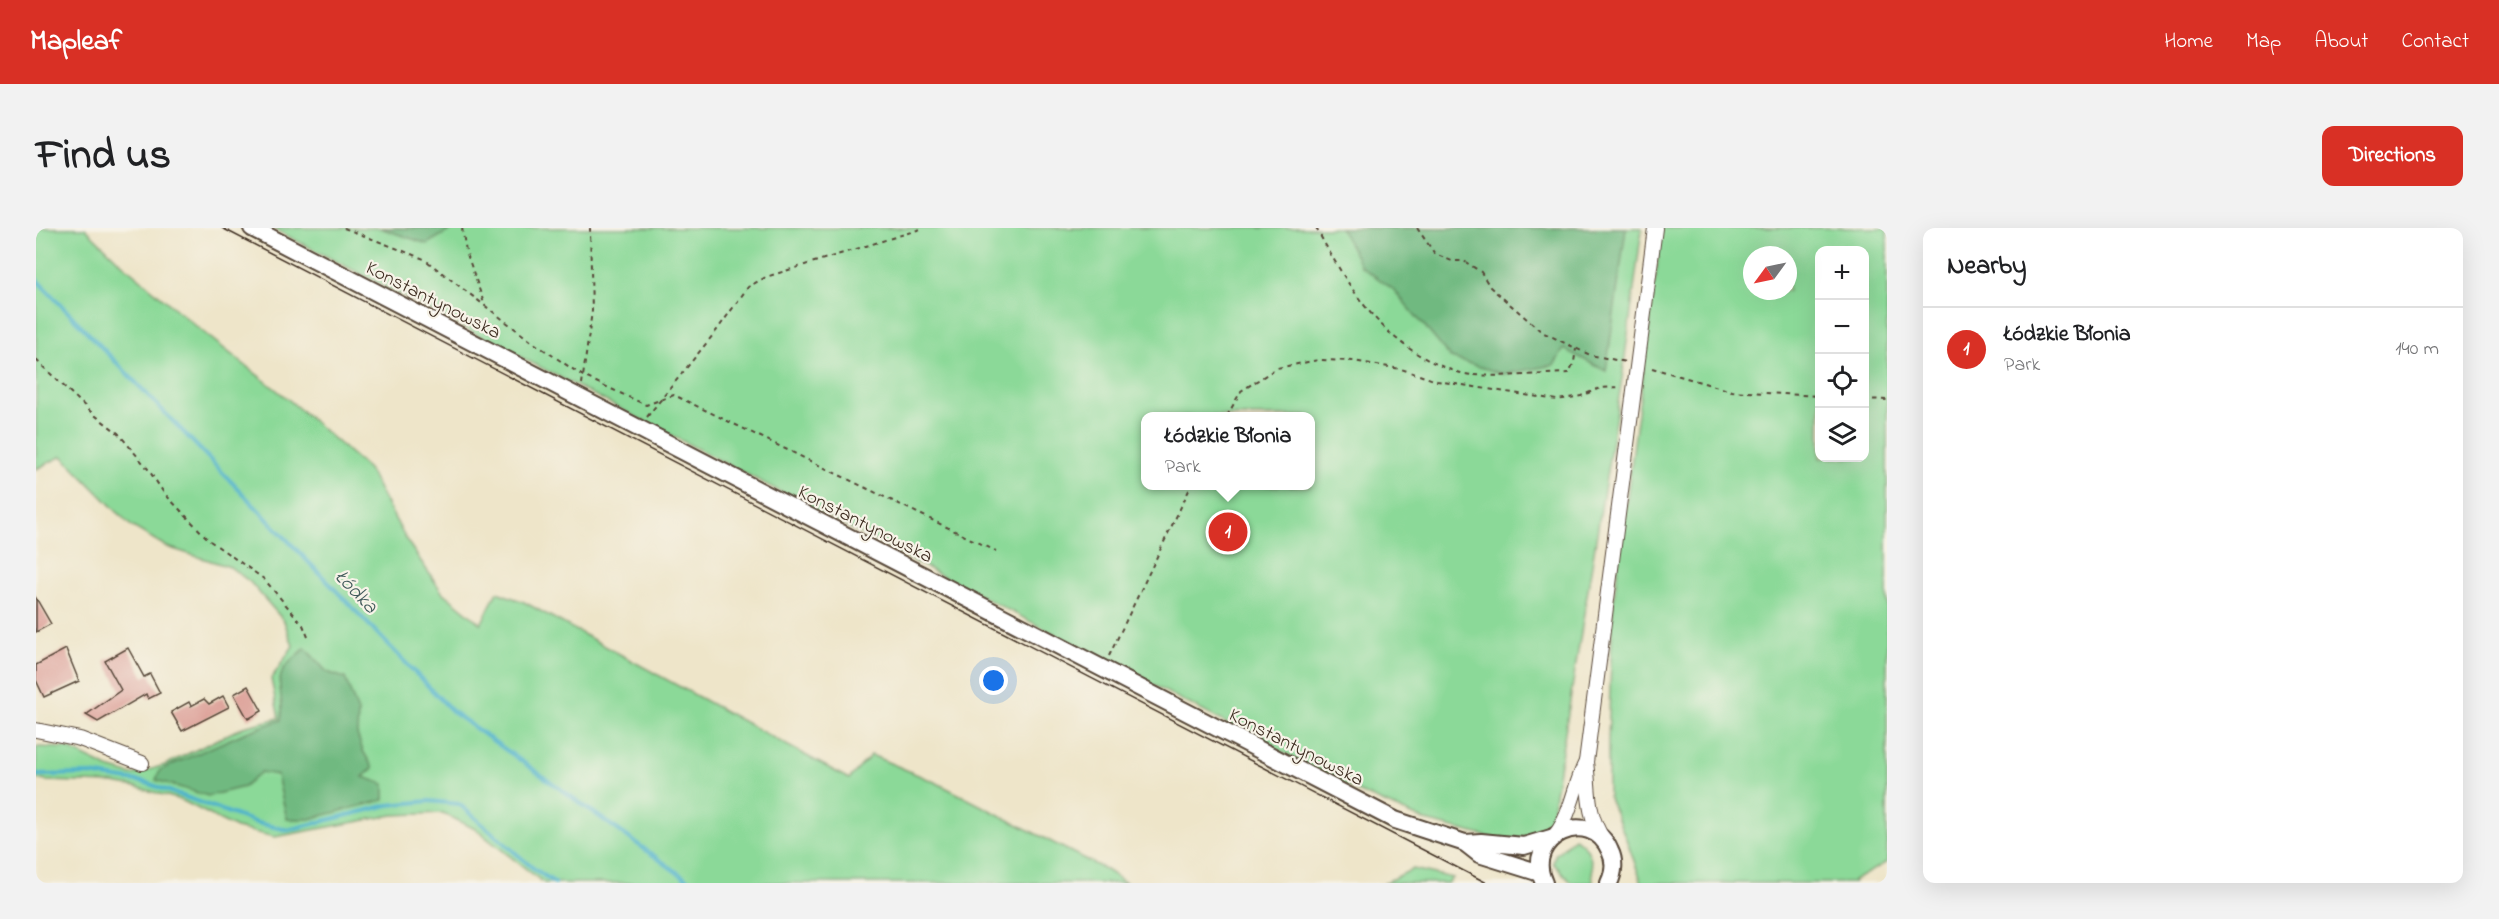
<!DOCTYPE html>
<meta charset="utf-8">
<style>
body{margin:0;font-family:"Indie Flower",sans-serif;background:#f2f2f2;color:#202124}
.controls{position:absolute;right:18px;top:18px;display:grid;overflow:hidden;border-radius:12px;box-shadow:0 6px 24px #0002}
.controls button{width:54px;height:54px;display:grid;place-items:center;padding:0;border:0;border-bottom:2px solid #e0e0e0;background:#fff;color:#202124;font:30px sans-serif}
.compass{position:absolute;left:1707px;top:18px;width:54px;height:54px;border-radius:50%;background:#fff;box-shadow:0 6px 24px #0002;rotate:237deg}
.you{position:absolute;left:958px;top:453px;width:21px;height:21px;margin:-15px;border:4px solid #fff;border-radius:50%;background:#1a73e8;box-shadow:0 0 0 9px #1a73e833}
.badge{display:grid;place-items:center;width:39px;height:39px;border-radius:50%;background:#d93025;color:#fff;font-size:20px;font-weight:700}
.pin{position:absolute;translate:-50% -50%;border:3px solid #fff;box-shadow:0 2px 6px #0006}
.popup{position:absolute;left:1105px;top:184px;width:174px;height:78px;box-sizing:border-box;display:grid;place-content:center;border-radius:12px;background:#fff;filter:drop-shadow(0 2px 4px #0005);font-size:20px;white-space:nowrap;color:#757577}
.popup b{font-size:22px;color:#202124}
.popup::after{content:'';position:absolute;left:50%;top:100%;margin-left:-12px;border:12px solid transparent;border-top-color:#fff}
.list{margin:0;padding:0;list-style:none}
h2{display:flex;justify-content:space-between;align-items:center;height:78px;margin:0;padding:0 24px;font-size:26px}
h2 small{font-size:20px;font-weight:400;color:#757577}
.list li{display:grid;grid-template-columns:39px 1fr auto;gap:18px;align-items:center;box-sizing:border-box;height:84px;padding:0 24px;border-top:2px solid #e0e0e0}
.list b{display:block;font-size:22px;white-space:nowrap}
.list p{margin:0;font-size:20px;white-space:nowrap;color:#757577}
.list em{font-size:20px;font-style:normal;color:#757577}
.icon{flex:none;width:33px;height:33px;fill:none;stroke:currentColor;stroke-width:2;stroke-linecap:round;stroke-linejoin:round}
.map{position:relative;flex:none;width:1851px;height:655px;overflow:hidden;border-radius:12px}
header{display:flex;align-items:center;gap:36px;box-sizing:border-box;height:84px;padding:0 30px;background:#d93025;color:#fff}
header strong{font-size:28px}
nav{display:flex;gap:33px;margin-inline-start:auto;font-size:21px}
.intro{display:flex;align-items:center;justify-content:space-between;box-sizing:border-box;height:144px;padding:0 36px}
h1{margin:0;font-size:42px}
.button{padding:15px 27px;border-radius:12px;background:#d93025;color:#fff;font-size:21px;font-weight:700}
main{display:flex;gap:36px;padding:0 36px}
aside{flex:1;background:#fff;border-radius:12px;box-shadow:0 6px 24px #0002}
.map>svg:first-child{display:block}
</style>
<header>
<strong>Mapleaf</strong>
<nav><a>Home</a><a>Map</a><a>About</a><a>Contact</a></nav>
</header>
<div class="intro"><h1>Find us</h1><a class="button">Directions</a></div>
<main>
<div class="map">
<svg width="1851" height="655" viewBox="0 0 1851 655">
<rect width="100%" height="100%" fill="#f7f3e8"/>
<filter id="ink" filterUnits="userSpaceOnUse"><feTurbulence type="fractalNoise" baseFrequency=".0167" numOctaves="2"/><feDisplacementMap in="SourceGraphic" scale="12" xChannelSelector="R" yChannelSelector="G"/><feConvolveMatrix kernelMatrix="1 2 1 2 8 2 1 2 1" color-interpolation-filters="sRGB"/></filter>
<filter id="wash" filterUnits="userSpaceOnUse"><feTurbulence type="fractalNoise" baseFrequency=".008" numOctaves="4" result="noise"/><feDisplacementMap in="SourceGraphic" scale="24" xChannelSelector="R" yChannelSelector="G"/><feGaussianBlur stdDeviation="1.35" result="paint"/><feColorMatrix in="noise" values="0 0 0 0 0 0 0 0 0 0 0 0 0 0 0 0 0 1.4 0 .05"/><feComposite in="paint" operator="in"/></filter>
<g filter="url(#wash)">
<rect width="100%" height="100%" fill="#eee5c9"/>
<g fill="#8bd998" stroke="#63825b" stroke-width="1.5" fill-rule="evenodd">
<path d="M 0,0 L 49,0 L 84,34 L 167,104 L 252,171 L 332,241 L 371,313 L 406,364 L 445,396 L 461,364 L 488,374 L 813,551 L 835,527 L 901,555 L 1070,642 L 1090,655 L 508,655 L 439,601 L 407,585 L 357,587 L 239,609 L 200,600 L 145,572 L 100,559 L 77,555 L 10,553 L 0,551 L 0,519 L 31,520 L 72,540 L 96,547 L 129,537 L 207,499 L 243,490 L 235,451 L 257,418 L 248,393 L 214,354 L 194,339 L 131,319 L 95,298 L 26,228 L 0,241 Z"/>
<path d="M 236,0 L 1606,0 L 1587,144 L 1515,591 L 1501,603 L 1485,610 L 1465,612 L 1390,593 L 1321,563 ZM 1110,188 L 1274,188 L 1274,258 L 1110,258 Z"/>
<path d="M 1626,0 L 1851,0 L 1851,634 L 1817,653 L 1818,655 L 1606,655 L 1589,608 L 1572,568 L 1572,515 L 1577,377 ZM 1784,22 L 1828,22 L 1828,230 L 1784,230 ZM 1716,27 L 1752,27 L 1752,63 L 1716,63 Z"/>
<path d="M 1538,610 C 1557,618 1556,639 1557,655 L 1536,655 L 1517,635 L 1519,627 Z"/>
<path d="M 1377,641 L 1417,650 L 1412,655 L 1348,655 Z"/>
</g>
<g fill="#70b980" stroke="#56724f" stroke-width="1.5">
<path d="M 344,0 L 418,0 L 391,16 Z"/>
<path d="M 1304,0 L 1590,0 L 1570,143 L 1528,121 L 1518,137 L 1467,146 L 1415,130 L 1358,62 L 1325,38 Z"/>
<path d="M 269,420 L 291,444 L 309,450 L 322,484 L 321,506 L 327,523 L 337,540 L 327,549 L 348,556 L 348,572 L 273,591 L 251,591 L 241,547 L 225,544 L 208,559 L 172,568 L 120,552 L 124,542 L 208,505 L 245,492 C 249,476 240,460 246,444 C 249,435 263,428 269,420 Z"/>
</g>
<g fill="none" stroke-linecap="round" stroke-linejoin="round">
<g stroke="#4db2cc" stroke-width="4">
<path d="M 0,51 L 417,484 L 656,655"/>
<path d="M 0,547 L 54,546 L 108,554 L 221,595 L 252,602 L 352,577 L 393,573 L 423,576 L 497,640 L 519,655"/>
</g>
</g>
<g id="blocks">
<g fill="#da9890">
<path d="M 0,370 L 15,396 L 0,404 Z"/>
<path d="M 92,420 L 108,449 L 114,446 L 124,465 L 112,471 L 110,466 L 62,494 L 50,487 L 85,462 L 69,433 Z"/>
<path d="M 30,421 L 43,453 L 8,469 L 0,452 L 0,437 Z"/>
<path d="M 212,458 L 226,483 L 212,491 L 198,466 Z"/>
<path d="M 187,468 L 193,479 L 146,503 L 135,484 L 153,474 L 155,478 L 168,471 L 173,476 Z"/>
</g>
</g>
</g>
<g filter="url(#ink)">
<use href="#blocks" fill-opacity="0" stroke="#564638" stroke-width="1.5"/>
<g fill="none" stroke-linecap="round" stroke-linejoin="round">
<g stroke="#564638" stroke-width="16">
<g id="minor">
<path d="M 0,502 L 44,511 L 106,535"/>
<path d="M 1520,606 C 1536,585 1538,557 1550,534"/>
<path d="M 1567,611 C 1550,584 1554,564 1550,534 L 1619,0"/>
</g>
</g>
<g stroke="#564638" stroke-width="20">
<g id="major">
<path d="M 216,0 L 1359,592 L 1429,615 L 1445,614 L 1488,618 L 1515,610"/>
<path d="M 1429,615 L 1443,626 L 1504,645"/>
<path d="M 1508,655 C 1486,608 1555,577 1574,623 C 1579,633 1578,645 1573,655"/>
</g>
</g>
<g stroke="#564638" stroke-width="2" stroke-dasharray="4.5 4.5" stroke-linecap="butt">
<path d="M 308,0 L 388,31 L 495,113 L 547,148 L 610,177 L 638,167 L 960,323"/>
<path d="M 426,0 L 430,23 L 449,78"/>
<path d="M 1280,0 C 1310,54 1338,104 1394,133 C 1407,139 1423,146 1437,147 C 1469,149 1502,146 1533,145 L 1538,134 L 1540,121"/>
<path d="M 1381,0 L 1399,26 L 1416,33 L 1428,33 L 1445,44 L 1454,59 L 1506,104 L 1554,127 L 1590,134"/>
<path d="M 0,132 L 56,185 L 82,205 L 112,241 L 128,265 L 174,313 L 228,351 L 267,397 L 272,409"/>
<path d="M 1616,140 L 1696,163 L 1784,168"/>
<path d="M 546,156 L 556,83 L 554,0"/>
<path d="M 1828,171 L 1851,172"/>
<path d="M 1191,188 L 1205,163 L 1241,140 L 1282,132 L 1318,133 L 1365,141 L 1401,153 L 1521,172 L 1545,168 L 1564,160 L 1584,159"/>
<path d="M 611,189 L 681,102 L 712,59 L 730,49 L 888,0"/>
<path d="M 1073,428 L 1155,258"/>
</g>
<use href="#minor" stroke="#fff" stroke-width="14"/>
<use href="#major" stroke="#fff" stroke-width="16"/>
<path stroke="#3b2a1e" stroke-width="1.5" d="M 186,0 L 1451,655"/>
</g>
</g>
<g text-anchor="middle" stroke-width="4.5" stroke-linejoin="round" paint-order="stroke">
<g font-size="20" fill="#3b2a1e" stroke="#f7f3e8">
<text transform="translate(398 71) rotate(27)" y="7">Konstantynowska</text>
<text transform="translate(830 295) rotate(27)" y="7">Konstantynowska</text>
<text transform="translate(1261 518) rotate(27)" y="7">Konstantynowska</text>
</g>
<g font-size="21" font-style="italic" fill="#415a5b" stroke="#f7f3e8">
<text transform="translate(321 363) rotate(46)" y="7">Łódka</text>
</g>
</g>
</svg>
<div class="controls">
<button>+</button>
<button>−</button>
<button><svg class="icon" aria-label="locate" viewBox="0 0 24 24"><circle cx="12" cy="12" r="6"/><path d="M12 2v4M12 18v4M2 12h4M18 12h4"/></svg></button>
<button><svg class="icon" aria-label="layers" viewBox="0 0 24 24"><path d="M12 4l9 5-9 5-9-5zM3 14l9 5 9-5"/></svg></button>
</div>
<svg class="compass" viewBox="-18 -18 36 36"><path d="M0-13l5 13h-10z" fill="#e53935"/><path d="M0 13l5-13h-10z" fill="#757577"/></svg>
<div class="you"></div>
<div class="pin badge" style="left:1192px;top:304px">1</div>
<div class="popup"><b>Łódzkie Błonia</b>Park</div>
</div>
<aside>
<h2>Nearby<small></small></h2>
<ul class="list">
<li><span class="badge">1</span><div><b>Łódzkie Błonia</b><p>Park</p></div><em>140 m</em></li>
</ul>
</aside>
</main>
